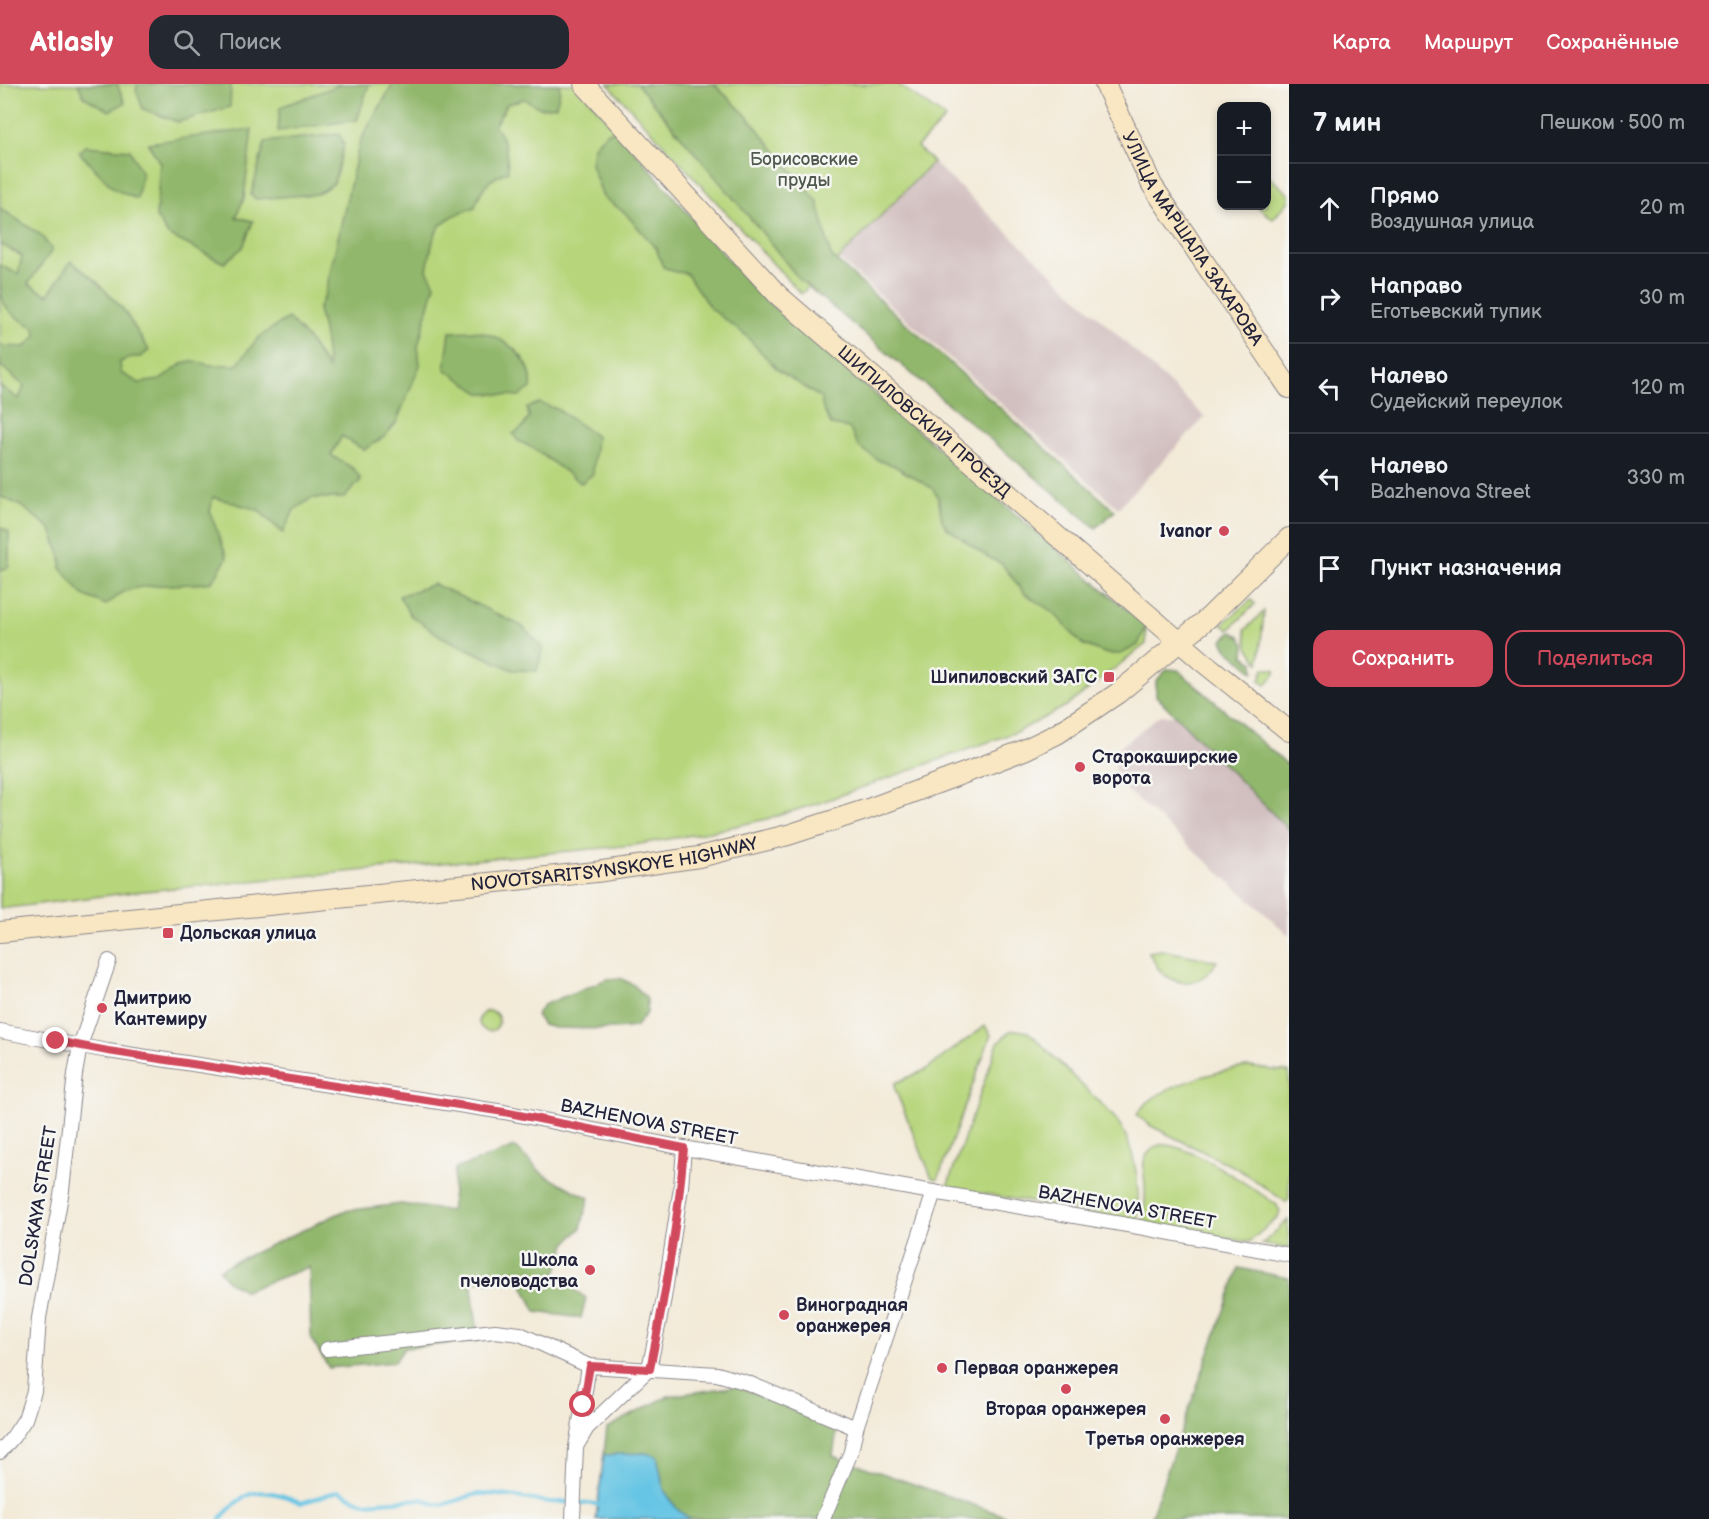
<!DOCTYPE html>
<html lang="ru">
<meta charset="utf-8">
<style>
body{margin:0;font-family:"Balsamiq Sans",sans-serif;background:#242831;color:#f1f3f6}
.controls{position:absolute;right:18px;top:18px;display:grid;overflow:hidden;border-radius:12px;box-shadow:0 3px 9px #0003}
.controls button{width:54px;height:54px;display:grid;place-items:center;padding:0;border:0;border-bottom:2px solid #363941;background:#171b24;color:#f1f3f6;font:30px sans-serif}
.stop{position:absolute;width:18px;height:18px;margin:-14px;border:4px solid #d1495b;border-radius:50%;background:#fff}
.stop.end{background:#d1495b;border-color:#fff;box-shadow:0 2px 6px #0008}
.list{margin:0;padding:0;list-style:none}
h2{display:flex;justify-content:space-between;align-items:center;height:78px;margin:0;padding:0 24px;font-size:26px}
h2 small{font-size:20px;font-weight:400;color:#9ea1a6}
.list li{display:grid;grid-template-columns:39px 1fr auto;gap:18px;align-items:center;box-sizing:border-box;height:90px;padding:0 24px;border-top:2px solid #363941}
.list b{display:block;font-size:22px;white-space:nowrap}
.list p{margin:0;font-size:20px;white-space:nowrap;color:#9ea1a6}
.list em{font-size:20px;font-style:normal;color:#9ea1a6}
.actions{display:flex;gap:12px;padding:18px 24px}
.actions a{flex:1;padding:14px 0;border:2px solid #d1495b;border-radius:18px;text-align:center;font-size:21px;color:#d1495b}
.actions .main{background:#d1495b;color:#fff}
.icon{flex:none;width:33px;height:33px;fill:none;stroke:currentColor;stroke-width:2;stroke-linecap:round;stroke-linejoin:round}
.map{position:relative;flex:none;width:1289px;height:1435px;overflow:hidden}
header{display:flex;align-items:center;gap:36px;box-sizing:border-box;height:84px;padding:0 30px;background:#d1495b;color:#fff}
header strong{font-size:28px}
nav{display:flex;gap:33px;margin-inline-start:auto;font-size:21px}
.search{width:420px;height:54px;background:#242831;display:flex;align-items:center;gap:15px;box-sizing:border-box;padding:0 21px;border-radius:18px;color:#9ea1a6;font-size:22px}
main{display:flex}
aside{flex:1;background:#171b24}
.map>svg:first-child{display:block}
</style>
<header>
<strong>Atlasly</strong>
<div class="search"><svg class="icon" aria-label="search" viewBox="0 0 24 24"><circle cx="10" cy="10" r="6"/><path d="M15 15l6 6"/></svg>Поиск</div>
<nav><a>Карта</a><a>Маршрут</a><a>Сохранённые</a></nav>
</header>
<main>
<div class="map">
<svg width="1289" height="1435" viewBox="0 0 1289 1435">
<rect width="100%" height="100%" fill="#f6f6f2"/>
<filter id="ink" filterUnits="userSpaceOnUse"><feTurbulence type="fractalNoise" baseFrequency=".0167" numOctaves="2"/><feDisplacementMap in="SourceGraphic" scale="12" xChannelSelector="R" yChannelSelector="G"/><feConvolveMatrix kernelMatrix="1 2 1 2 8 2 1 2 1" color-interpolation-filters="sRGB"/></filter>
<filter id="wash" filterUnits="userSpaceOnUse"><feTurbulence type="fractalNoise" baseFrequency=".008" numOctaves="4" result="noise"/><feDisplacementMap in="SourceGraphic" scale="24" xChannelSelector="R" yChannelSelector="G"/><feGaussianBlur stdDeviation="1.35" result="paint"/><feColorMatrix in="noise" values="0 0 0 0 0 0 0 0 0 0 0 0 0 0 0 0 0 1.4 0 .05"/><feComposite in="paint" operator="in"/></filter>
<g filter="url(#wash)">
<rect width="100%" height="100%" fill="#f3ead8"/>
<g fill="#d2bfc0">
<path d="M 933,78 L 1205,333 L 1118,424 L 839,175 Z"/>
<path d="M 1160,631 L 1193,633 L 1289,700 L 1289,851 L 1122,702 L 1114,685 L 1118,665 Z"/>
</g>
<g fill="#b7d67c" stroke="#6c7c5c" stroke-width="1.5">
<path d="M 0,0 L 576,0 L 757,209 L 1146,542 L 1146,560 L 1068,621 L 1019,647 L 819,719 L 767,735 L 709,748 L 634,761 L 134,808 L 0,825 Z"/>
<path d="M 608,0 L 897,0 L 946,34 L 917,63 L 933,78 L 839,175 L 801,210 Z"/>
<path d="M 1267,91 L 1289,110 L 1289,117 L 1273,135 L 1257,122 L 1266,122 Z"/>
<path d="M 1251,516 L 1255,520 L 1229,546 L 1222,540 Z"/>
<path d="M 1264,527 L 1259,579 L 1248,563 L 1245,546 Z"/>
<path d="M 1264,584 L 1275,586 L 1275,590 L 1266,601 L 1260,596 Z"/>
<path d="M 1162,866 L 1217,877 C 1204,901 1176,906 1158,884 C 1155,879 1152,873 1148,868 Z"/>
<circle cx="489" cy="937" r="10"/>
<path d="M 985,942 L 991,951 L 938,1095 L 932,1094 L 895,1005 L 895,999 L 925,986 Z"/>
<path d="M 1016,946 L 1028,948 L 1033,952 C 1051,970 1069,989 1088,1007 C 1099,1018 1114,1030 1122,1044 C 1137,1073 1140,1106 1137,1138 L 947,1103 L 998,959 L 1010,947 Z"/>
<path d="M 1249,983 L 1289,988 L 1289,1116 L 1286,1118 L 1238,1085 L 1151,1042 L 1137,1031 C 1150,1004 1221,985 1249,983 Z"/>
<path d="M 1159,1061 C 1188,1058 1250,1103 1276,1120 L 1280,1127 L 1278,1133 L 1249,1158 L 1143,1140 C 1144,1128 1146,1114 1145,1102 C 1144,1082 1138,1073 1159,1061 Z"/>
<path d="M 1288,1136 L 1289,1165 L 1262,1160 Z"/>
</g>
<g fill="#91b76c" stroke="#5a6c54" stroke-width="1.5">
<path d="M 78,0 L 117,0 L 125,19 L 109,27 L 84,13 Z"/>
<path d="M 138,0 L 231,0 L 230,23 L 178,38 L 143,25 L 136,6 Z"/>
<path d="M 342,0 L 369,0 L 357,36 L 278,47 L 280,23 Z"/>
<path d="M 393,0 L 559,0 L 560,6 L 556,22 L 540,24 L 524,15 L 507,20 L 494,42 C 506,56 507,69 508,87 C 488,96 482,101 475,123 C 432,139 436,143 427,186 L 435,200 L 418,262 L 420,281 L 396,339 L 385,352 L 364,366 L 342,352 L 331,371 L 354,385 L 361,396 L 344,414 L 312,414 L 294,426 L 283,449 L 258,426 L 213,413 L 210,428 L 227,474 L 212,498 C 184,503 152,498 125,507 C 118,510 112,517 106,521 L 83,511 L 61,484 L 61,474 L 51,445 L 21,422 L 0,412 L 0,302 L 19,315 L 24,302 L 0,281 L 0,262 L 25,263 L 36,252 L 35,244 C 0,225 0,220 0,181 L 18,190 L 22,172 L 0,160 L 0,124 L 41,151 L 52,166 L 28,200 L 48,211 L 71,177 L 95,196 L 123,225 L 149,266 L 141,273 L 133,273 L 120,278 L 121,289 L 139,299 L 160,296 L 183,279 L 194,277 L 210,281 L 237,281 L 258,254 L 288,234 L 308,255 L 328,285 L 324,251 L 318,225 L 325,211 L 360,57 Z"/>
<path d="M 637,0 L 714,0 L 747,32 L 818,118 L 831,172 L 1115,427 L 1096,444 L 799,195 L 761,147 Z"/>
<path d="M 252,45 L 244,114 L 236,133 L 253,137 L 243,163 L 224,179 L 168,151 L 156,133 L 160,79 L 148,59 Z"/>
<path d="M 617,47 L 757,209 L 1146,542 L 1138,561 L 1121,570 L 1107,570 L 1082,560 L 1054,529 L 1024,509 L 1002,480 L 986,472 L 946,443 L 942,436 L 938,413 L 932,404 L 893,381 L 880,377 L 859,363 L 849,344 L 831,341 L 823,325 L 821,314 L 778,286 L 744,250 L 710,224 L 686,189 L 675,188 L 663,183 L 656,164 L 625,129 L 603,113 L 591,80 L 594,62 L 607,48 Z"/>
<path d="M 339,50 L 344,60 L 334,99 L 317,110 L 256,115 L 251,111 L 265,58 Z"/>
<path d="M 86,62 L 130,66 L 142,90 L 137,115 L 114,105 L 79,68 Z"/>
<path d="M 450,248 C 460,248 471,246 480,248 C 505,253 535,276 531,304 L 519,312 L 480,309 L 445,285 Z"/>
<path d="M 539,319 L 557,325 L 596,352 L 593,390 L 581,399 L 533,364 L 518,357 L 513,350 L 523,343 L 529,333 L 527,324 Z"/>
<path d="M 0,443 L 9,448 L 9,482 L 0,488 Z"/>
<path d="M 434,500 L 522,542 L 543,564 L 537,587 L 513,586 L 442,553 L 410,531 L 399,512 Z"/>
<path d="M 1232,548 L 1240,552 L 1245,561 L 1244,572 L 1254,578 L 1254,588 L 1227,565 L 1222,557 Z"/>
<path d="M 1167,585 L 1178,586 L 1289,682 L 1289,746 L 1156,612 L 1156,597 Z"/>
<path d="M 620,894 L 634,901 L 647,915 L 647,929 L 635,943 L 615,945 L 555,944 L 543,941 L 536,931 L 543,921 L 607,895 Z"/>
<path d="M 515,1063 L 544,1091 L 589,1114 L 581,1144 L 566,1160 L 555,1192 L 586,1214 L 581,1234 L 536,1228 L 521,1197 L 471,1197 L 479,1257 L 404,1264 L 395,1278 L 329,1284 L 311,1255 L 309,1183 L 245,1207 L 227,1197 L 219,1185 L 344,1127 L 401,1120 L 451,1127 L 455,1085 Z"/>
<path d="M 1239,1184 L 1289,1194 L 1289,1435 L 1150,1435 Z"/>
<path d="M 738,1302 L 837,1346 L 833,1372 L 1014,1435 L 596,1435 L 607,1344 L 668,1312 Z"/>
</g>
<path fill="#66c5e4" stroke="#447490" stroke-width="1.5" d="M 645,1369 L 657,1372 L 664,1406 L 677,1425 L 690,1435 L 596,1435 L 604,1371 Z"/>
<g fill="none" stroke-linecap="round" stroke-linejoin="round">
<path stroke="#66c5e4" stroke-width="4" d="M 220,1435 C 227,1428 233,1420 241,1415 C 259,1402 283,1410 301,1419 L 339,1407 L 364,1419 L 423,1415 C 444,1429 458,1412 480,1410 C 504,1409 526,1416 550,1418 C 567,1419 584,1417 601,1421"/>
</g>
</g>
<g filter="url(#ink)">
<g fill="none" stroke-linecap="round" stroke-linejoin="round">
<g stroke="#8a868a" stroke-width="16">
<g id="street">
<path d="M 0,947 L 108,967 L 504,1028 L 684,1064 L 915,1105 L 1139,1143 L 1289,1171"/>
<path d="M 327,1265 L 495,1247 L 520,1250 L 589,1282 L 717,1290 L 748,1299 L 856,1344"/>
<path d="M 577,1361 L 587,1344 L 649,1285 L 664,1214 L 681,1103 L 684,1064"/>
<path d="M 0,1368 L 13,1353 L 25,1335 L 34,1307 L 39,1234 L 62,1106 L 75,990 L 80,962 L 109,877"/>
<path d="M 573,1435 L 576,1363 L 589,1282"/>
<path d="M 823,1435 L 851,1368 L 856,1344 L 934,1108"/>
</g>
</g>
<g stroke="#8a868a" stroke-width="22">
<g id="secondary">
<path id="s1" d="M 584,0 L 778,211 L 1203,578 L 1289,647"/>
<path id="s2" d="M 1105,0 L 1152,101 L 1289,304"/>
<path id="s3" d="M 0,848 L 596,788 L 699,773 L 788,751 L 868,725 L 978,684 L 1024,666 L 1057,650 L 1118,609 L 1208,534 L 1289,454"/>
</g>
</g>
<use href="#street" stroke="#fff" stroke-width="14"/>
<use href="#secondary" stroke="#f9e7c3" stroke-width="20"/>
</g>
</g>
<g fill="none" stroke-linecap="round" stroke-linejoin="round" filter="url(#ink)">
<path stroke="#d1495b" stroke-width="8" d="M 56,957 L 108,967 L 504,1028 L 684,1064 C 678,1138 665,1212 650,1285 L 590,1282 L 583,1321"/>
</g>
<g fill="#d1495b" stroke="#f6f6f2" stroke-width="2">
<circle cx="1224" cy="447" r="6"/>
<rect x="1103" y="587" width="12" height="12" rx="3"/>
<circle cx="1080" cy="683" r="6"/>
<rect x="162" y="843" width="12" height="12" rx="3"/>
<circle cx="102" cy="924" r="6"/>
<circle cx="590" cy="1186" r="6"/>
<circle cx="784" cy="1231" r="6"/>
<circle cx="942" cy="1284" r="6"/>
<circle cx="1066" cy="1305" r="6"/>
<circle cx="1165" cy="1335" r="6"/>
</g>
<g text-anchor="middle" stroke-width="5" stroke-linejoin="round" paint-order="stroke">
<g font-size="18" fill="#4f584e" stroke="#f6f6f2">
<text x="804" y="81">Борисовские<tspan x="804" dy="21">пруды</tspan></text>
</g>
<g font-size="18" fill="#22223b" stroke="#f6f6f2">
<text dy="6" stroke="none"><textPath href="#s2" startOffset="178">УЛИЦА МАРШАЛА ЗАХАРОВА</textPath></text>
<text dy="6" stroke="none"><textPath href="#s1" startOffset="480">ШИПИЛОВСКИЙ ПРОЕЗД</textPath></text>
<text dy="6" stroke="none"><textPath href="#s3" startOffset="618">NOVOTSARITSYNSKOYE HIGHWAY</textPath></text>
<text transform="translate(649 1038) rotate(11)" y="6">BAZHENOVA STREET</text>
<text transform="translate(38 1122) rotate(-81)" y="6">DOLSKAYA STREET</text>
<text transform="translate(1127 1123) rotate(10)" y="6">BAZHENOVA STREET</text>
</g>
<g font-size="18" font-weight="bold" fill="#22223b" stroke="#f6f6f2" text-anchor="start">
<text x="1212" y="453" text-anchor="end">Ivanor</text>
<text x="1097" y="599" text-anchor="end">Шипиловский ЗАГС</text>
<text x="1092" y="679">Старокаширские<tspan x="1092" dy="21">ворота</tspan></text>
<text x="180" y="855">Дольская улица</text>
<text x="114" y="920">Дмитрию<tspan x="114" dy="21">Кантемиру</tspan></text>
<text x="578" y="1182" text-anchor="end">Школа<tspan x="578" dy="21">пчеловодства</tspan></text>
<text x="796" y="1227">Виноградная<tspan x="796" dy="21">оранжерея</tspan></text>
<text x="954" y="1290">Первая оранжерея</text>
<text x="1066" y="1331" text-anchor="middle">Вторая оранжерея</text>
<text x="1165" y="1361" text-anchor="middle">Третья оранжерея</text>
</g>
</g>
</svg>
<div class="controls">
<button>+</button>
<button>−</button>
</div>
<div class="stop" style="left:583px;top:1321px"></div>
<div class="stop end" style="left:56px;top:957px"></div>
</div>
<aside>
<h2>7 мин<small>Пешком · 500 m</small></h2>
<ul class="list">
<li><svg class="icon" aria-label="ahead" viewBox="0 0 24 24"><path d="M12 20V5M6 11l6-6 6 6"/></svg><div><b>Прямо</b><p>Воздушная улица</p></div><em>20 m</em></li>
<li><svg class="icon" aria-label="right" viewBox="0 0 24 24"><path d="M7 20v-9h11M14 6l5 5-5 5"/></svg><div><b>Направо</b><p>Еготьевский тупик</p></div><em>30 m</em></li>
<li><svg class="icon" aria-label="left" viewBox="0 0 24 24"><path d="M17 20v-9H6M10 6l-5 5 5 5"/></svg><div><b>Налево</b><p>Судейский переулок</p></div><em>120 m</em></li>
<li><svg class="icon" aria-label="left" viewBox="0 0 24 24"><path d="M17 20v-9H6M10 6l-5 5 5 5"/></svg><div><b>Налево</b><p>Bazhenova Street</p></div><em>330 m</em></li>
<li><svg class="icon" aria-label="arrive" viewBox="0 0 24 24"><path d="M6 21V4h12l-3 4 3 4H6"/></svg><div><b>Пункт назначения</b></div></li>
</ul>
<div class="actions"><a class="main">Сохранить</a><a>Поделиться</a></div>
</aside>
</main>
